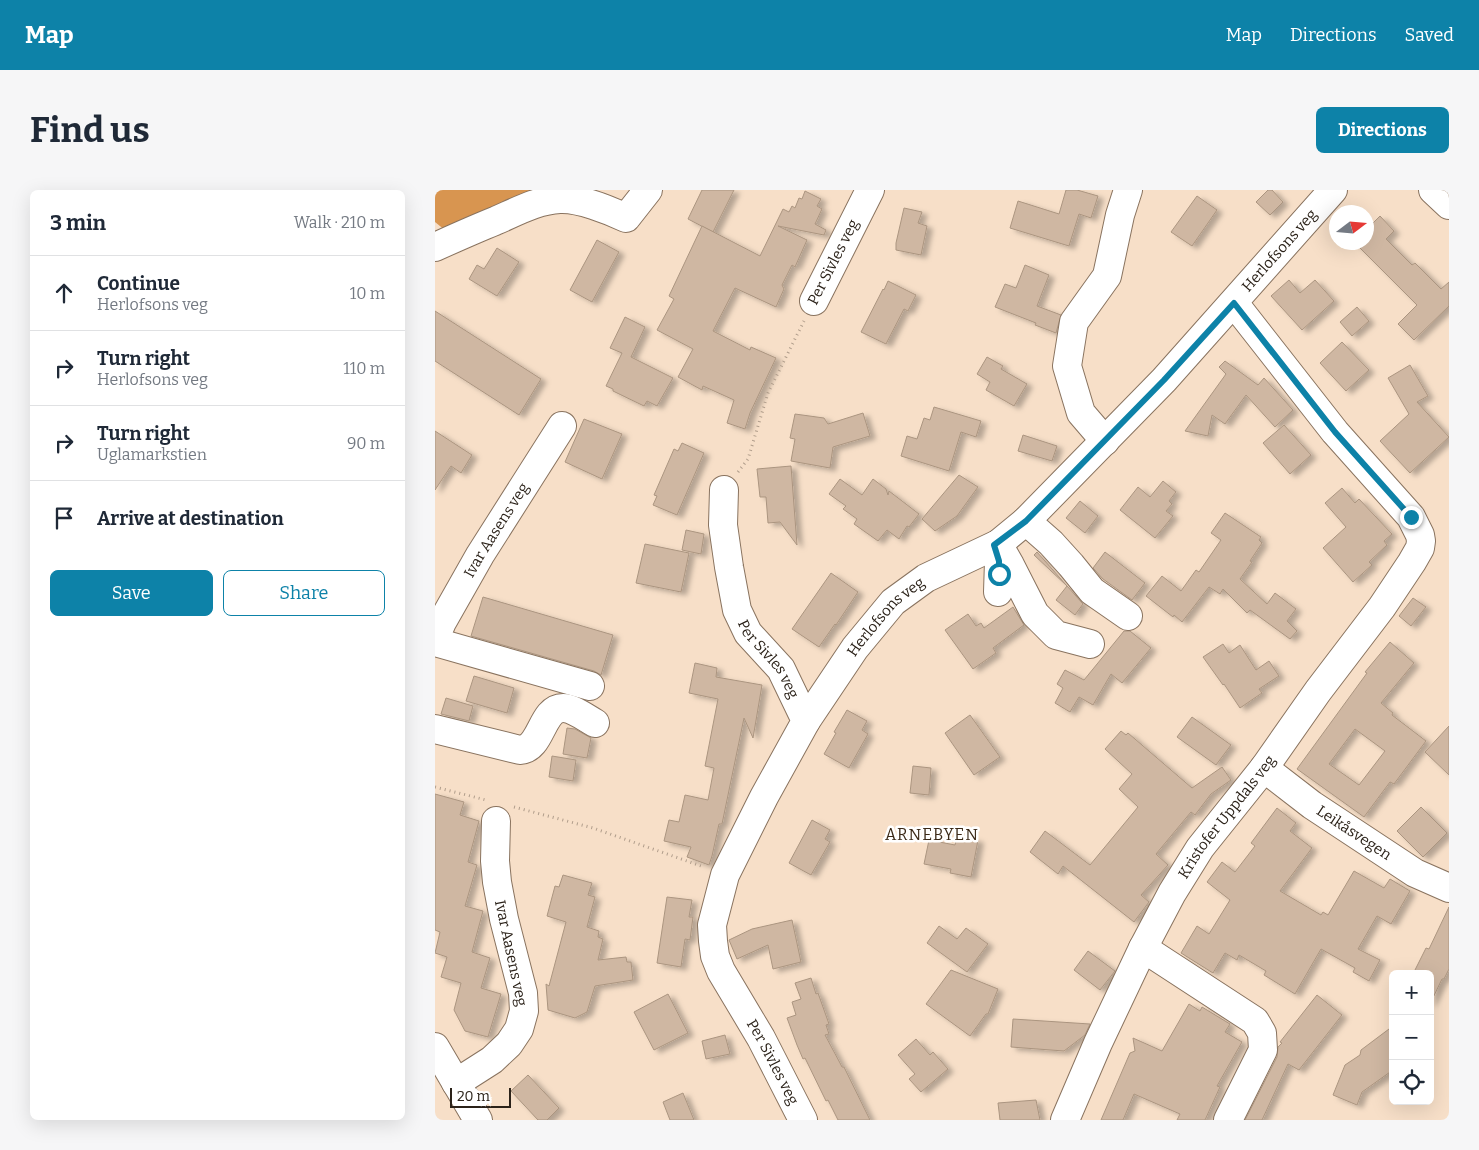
<!DOCTYPE html>
<meta charset="utf-8">
<style>
body{margin:0;font-family:Bitter,serif;background:#f6f6f7;color:#1f2937}
.controls{position:absolute;right:15px;bottom:15px;display:grid;overflow:hidden;border-radius:8px;box-shadow:0 5px 20px #0002}
.controls button{width:45px;height:45px;display:grid;place-items:center;padding:0;border:0;border-bottom:1px solid #e0e1e3;background:#fff;color:#1f2937;font:25px sans-serif}
.compass{position:absolute;left:894px;top:15px;width:45px;height:45px;border-radius:50%;background:#fff;box-shadow:0 5px 20px #0002;rotate:74deg}
.scale{position:absolute;left:15px;bottom:12px;width:61px;box-sizing:border-box;padding-left:5px;border:2px solid #2b2219;border-top:0;font-size:14px;line-height:18px;white-space:nowrap;color:#2b2219;-webkit-text-stroke:4px #fff;paint-order:stroke}
.stop{position:absolute;width:15px;height:15px;margin:-11px;border:4px solid #0d82a8;border-radius:50%;background:#fff}
.stop.end{background:#0d82a8;border-color:#fff;box-shadow:0 1px 5px #0008}
.list{margin:0;padding:0;list-style:none}
h2{display:flex;justify-content:space-between;align-items:center;height:65px;margin:0;padding:0 20px;font-size:21px}
h2 small{font-size:16px;font-weight:400;color:#747a83}
.list li{display:grid;grid-template-columns:32px 1fr auto;gap:15px;align-items:center;box-sizing:border-box;height:75px;padding:0 20px;border-top:1px solid #e0e1e3}
.list b{display:block;font-size:19px;white-space:nowrap}
.list p{margin:0;font-size:16px;white-space:nowrap;color:#747a83}
.list em{font-size:16px;font-style:normal;color:#747a83}
.actions{display:flex;gap:10px;padding:15px 20px}
.actions a{flex:1;padding:11px 0;border:1px solid #0d82a8;border-radius:8px;text-align:center;font-size:18px;color:#0d82a8}
.actions .main{background:#0d82a8;color:#fff}
.icon{flex:none;width:28px;height:28px;fill:none;stroke:currentColor;stroke-width:2;stroke-linecap:round;stroke-linejoin:round}
.map{position:relative;flex:none;width:1014px;height:930px;overflow:hidden;border-radius:8px}
header{display:flex;align-items:center;gap:30px;box-sizing:border-box;height:70px;padding:0 25px;background:#0d82a8;color:#fff}
header strong{font-size:24px}
nav{display:flex;gap:28px;margin-inline-start:auto;font-size:18px}
.intro{display:flex;align-items:center;justify-content:space-between;box-sizing:border-box;height:120px;padding:0 30px}
h1{margin:0;font-size:35px}
.button{padding:12px 22px;border-radius:8px;background:#0d82a8;color:#fff;font-size:18px;font-weight:700}
main{display:flex;gap:30px;padding:0 30px}
aside{flex:1;background:#fff;border-radius:8px;box-shadow:0 5px 20px #0002}
.map>svg:first-child{display:block}
</style>
<header>
<strong>Map</strong>
<nav><a>Map</a><a>Directions</a><a>Saved</a></nav>
</header>
<div class="intro"><h1>Find us</h1><a class="button">Directions</a></div>
<main>
<aside>
<h2>3 min<small>Walk · 210 m</small></h2>
<ul class="list">
<li><svg class="icon" aria-label="ahead" viewBox="0 0 24 24"><path d="M12 20V5M6 11l6-6 6 6"/></svg><div><b>Continue</b><p>Herlofsons veg</p></div><em>10 m</em></li>
<li><svg class="icon" aria-label="right" viewBox="0 0 24 24"><path d="M7 20v-9h11M14 6l5 5-5 5"/></svg><div><b>Turn right</b><p>Herlofsons veg</p></div><em>110 m</em></li>
<li><svg class="icon" aria-label="right" viewBox="0 0 24 24"><path d="M7 20v-9h11M14 6l5 5-5 5"/></svg><div><b>Turn right</b><p>Uglamarkstien</p></div><em>90 m</em></li>
<li><svg class="icon" aria-label="arrive" viewBox="0 0 24 24"><path d="M6 21V4h12l-3 4 3 4H6"/></svg><div><b>Arrive at destination</b></div></li>
</ul>
<div class="actions"><a class="main">Save</a><a>Share</a></div>
</aside>
<div class="map">
<svg width="1014" height="930" viewBox="0 0 1014 930">
<defs>
<filter id="shadow"><feDropShadow dx="5.5" dy="3" stdDeviation="2.5" flood-color="#0004"/></filter>
</defs>
<rect width="100%" height="100%" fill="#f7dfc8"/>
<path fill="#d89550" d="M 0,0 L 117,0 L 11,41 L 0,32 Z"/>
<g fill="#cfb7a2" stroke="#ab9580" fill-rule="evenodd" filter="url(#shadow)">
<path d="M 267,0 L 299,0 L 278,42 L 253,29 Z"/>
<path d="M 631,0 L 642,0 L 663,6 L 656,28 L 644,24 L 634,56 L 575,38 L 583,11 L 624,24 Z"/>
<path d="M 833,0 L 837,0 L 848,12 L 835,25 L 821,12 Z"/>
<path d="M 370,1 L 386,9 L 382,16 L 387,19 L 380,34 L 391,40 L 389,45 L 343,36 L 372,50 L 360,77 L 357,75 L 347,95 L 349,99 L 341,117 L 300,98 L 278,141 L 315,160 L 316,157 L 341,168 L 315,223 L 310,239 L 292,233 L 299,210 L 268,196 L 267,200 L 243,187 L 258,159 L 222,140 L 239,109 L 234,106 L 267,36 L 325,66 L 348,19 L 354,22 L 357,16 L 360,18 L 364,8 L 367,9 Z"/>
<path d="M 762,6 L 782,20 L 757,56 L 736,42 Z"/>
<path d="M 469,18 L 487,22 L 483,33 L 492,36 L 486,65 L 461,60 L 461,53 Z"/>
<path d="M 945,26 L 959,41 L 951,49 L 977,75 L 980,73 L 1006,99 L 1014,92 L 1014,116 L 979,150 L 963,134 L 982,115 L 919,52 L 932,52 L 932,39 Z"/>
<path d="M 162,50 L 184,62 L 157,112 L 135,100 Z"/>
<path d="M 62,58 L 84,72 L 62,106 L 34,89 L 42,75 L 49,79 Z"/>
<path d="M 590,75 L 614,85 L 602,116 L 626,125 L 621,143 L 600,135 L 601,133 L 560,117 L 570,94 L 581,98 Z"/>
<path d="M 854,90 L 865,103 L 880,90 L 899,111 L 867,140 L 836,106 Z"/>
<path d="M 453,91 L 481,105 L 473,121 L 469,119 L 451,154 L 426,142 L 448,99 L 449,100 Z"/>
<path d="M 922,117 L 934,131 L 917,146 L 905,132 Z"/>
<path d="M 0,121 L 106,189 L 84,225 L 0,171 Z"/>
<path d="M 190,127 L 210,137 L 196,167 L 238,188 L 222,216 L 212,211 L 209,216 L 178,201 L 178,199 L 171,196 L 187,163 L 175,158 Z"/>
<path d="M 907,152 L 934,180 L 911,201 L 885,173 Z"/>
<path d="M 552,167 L 568,176 L 566,179 L 592,194 L 579,216 L 551,200 L 555,192 L 542,184 Z"/>
<path d="M 790,171 L 823,195 L 829,188 L 858,220 L 840,237 L 811,205 L 790,234 L 777,225 L 773,246 L 750,241 L 791,184 L 784,177 Z"/>
<path d="M 975,175 L 993,206 L 982,212 L 1014,247 L 975,283 L 945,251 L 974,224 L 953,188 Z"/>
<path d="M 499,217 L 546,231 L 541,247 L 526,242 L 514,281 L 466,266 L 472,246 L 482,249 L 489,228 L 495,230 Z"/>
<path d="M 428,223 L 435,246 L 398,257 L 395,278 L 356,271 L 360,249 L 355,248 L 360,224 L 389,228 L 393,234 Z"/>
<path d="M 149,229 L 187,244 L 167,289 L 130,272 Z"/>
<path d="M 849,235 L 876,265 L 855,284 L 828,253 Z"/>
<path d="M 0,241 L 37,265 L 26,283 L 16,276 L 0,300 Z"/>
<path d="M 588,245 L 622,256 L 617,271 L 583,261 Z"/>
<path d="M 247,253 L 269,263 L 242,325 L 218,315 L 222,306 L 219,305 L 239,259 L 243,261 Z"/>
<path d="M 356,276 L 362,355 L 345,332 L 333,333 L 331,307 L 325,307 L 322,279 Z"/>
<path d="M 524,285 L 543,297 L 522,326 L 500,341 L 487,329 Z"/>
<path d="M 405,289 L 427,305 L 438,289 L 451,299 L 453,305 L 454,301 L 484,324 L 474,337 L 472,336 L 464,349 L 452,340 L 443,351 L 419,334 L 422,329 L 408,319 L 411,316 L 394,304 Z"/>
<path d="M 728,291 L 741,302 L 734,311 L 737,314 L 731,321 L 738,326 L 720,348 L 685,320 L 703,297 L 715,307 Z"/>
<path d="M 907,298 L 920,313 L 924,309 L 957,344 L 949,351 L 952,355 L 934,372 L 937,375 L 918,392 L 888,358 L 911,337 L 890,313 Z"/>
<path d="M 645,311 L 663,326 L 650,343 L 631,328 Z"/>
<path d="M 790,323 L 826,347 L 824,350 L 827,353 L 815,371 L 817,372 L 805,389 L 832,414 L 840,403 L 861,419 L 852,431 L 862,441 L 855,449 L 815,420 L 812,423 L 788,399 L 785,404 L 774,397 L 747,432 L 739,425 L 738,427 L 711,406 L 727,386 L 746,401 L 761,380 L 764,382 L 786,350 L 776,343 Z"/>
<path d="M 251,340 L 269,344 L 266,364 L 247,360 Z"/>
<path d="M 210,354 L 254,363 L 246,402 L 201,393 Z"/>
<path d="M 602,362 L 648,414 L 640,425 L 621,410 L 632,396 L 599,365 Z"/>
<path d="M 670,362 L 710,393 L 697,410 L 668,389 L 658,378 Z"/>
<path d="M 396,383 L 423,402 L 401,435 L 400,434 L 384,457 L 357,439 Z"/>
<path d="M 48,407 L 178,445 L 166,485 L 159,481 L 36,446 Z"/>
<path d="M 978,408 L 991,417 L 976,436 L 964,426 Z"/>
<path d="M 578,417 L 589,435 L 558,458 L 561,463 L 538,479 L 510,440 L 533,424 L 541,436 L 546,433 L 549,438 Z"/>
<path d="M 689,441 L 695,441 L 716,458 L 687,493 L 676,484 L 658,515 L 644,507 L 635,522 L 620,513 L 628,498 L 622,494 L 630,480 L 649,490 Z"/>
<path d="M 955,452 L 979,473 L 946,513 L 958,523 L 957,525 L 991,551 L 959,594 L 955,592 L 929,627 L 862,579 L 932,483 L 930,482 ZM 920,539 L 950,561 L 924,595 L 894,574 Z"/>
<path d="M 788,454 L 794,463 L 805,455 L 821,480 L 834,471 L 844,486 L 824,499 L 827,503 L 805,518 L 789,494 L 788,495 L 768,467 Z"/>
<path d="M 260,473 L 282,478 L 281,487 L 327,495 L 318,548 L 309,528 L 287,634 L 284,634 L 277,666 L 274,675 L 252,667 L 256,657 L 229,651 L 234,630 L 244,632 L 250,605 L 273,610 L 279,578 L 270,576 L 283,509 L 254,503 Z"/>
<path d="M 39,486 L 79,498 L 72,523 L 31,511 Z"/>
<path d="M 11,508 L 38,516 L 34,531 L 6,524 Z"/>
<path d="M 412,520 L 432,531 L 427,540 L 433,544 L 414,578 L 389,564 L 401,543 L 399,542 Z"/>
<path d="M 535,525 L 565,567 L 539,585 L 510,543 Z"/>
<path d="M 757,527 L 796,555 L 781,575 L 742,547 Z"/>
<path d="M 1014,536 L 1014,585 L 990,562 Z"/>
<path d="M 132,538 L 140,539 L 156,548 L 152,568 L 128,564 Z"/>
<path d="M 686,541 L 691,545 L 693,543 L 757,598 L 787,577 L 796,590 L 776,604 L 760,625 L 756,622 L 721,664 L 733,675 L 706,705 L 714,712 L 699,732 L 628,676 L 623,684 L 595,662 L 610,641 L 655,675 L 703,617 L 684,599 L 697,584 L 670,559 Z"/>
<path d="M 117,566 L 141,570 L 138,591 L 114,587 Z"/>
<path d="M 478,576 L 496,578 L 494,605 L 475,603 Z"/>
<path d="M 0,604 L 29,612 L 25,625 L 44,631 L 33,672 L 42,675 L 30,716 L 48,721 L 37,762 L 55,768 L 46,798 L 66,804 L 53,847 L 30,841 L 19,820 L 26,793 L 6,787 L 12,767 L 0,763 L 5,742 L 0,740 Z"/>
<path d="M 986,617 L 1012,643 L 988,667 L 962,641 Z"/>
<path d="M 842,618 L 861,633 L 855,641 L 877,658 L 845,701 L 886,725 L 888,722 L 893,725 L 919,681 L 949,698 L 955,689 L 975,701 L 956,734 L 942,726 L 923,759 L 945,770 L 934,791 L 918,782 L 920,778 L 886,759 L 860,804 L 829,785 L 831,781 L 804,765 L 802,770 L 790,763 L 778,783 L 746,763 L 762,736 L 774,744 L 795,710 L 772,692 L 787,672 L 800,682 L 820,656 L 816,653 Z"/>
<path d="M 377,630 L 395,640 L 390,649 L 395,652 L 376,685 L 354,673 Z"/>
<path d="M 522,646 L 543,650 L 536,687 L 515,683 L 516,679 L 489,674 L 494,650 L 520,655 Z"/>
<path d="M 128,685 L 157,693 L 153,705 L 160,707 L 152,737 L 164,741 L 163,747 L 168,749 L 163,770 L 191,767 L 192,772 L 196,772 L 198,790 L 160,796 L 152,822 L 140,828 L 113,820 L 111,794 L 114,796 L 131,732 L 112,726 L 120,696 L 124,697 Z"/>
<path d="M 232,707 L 257,710 L 254,727 L 258,727 L 255,750 L 250,749 L 246,777 L 222,773 Z"/>
<path d="M 1014,717 L 1014,779 L 1009,789 L 1007,789 L 995,814 L 995,784 L 978,784 L 991,758 L 994,759 Z"/>
<path d="M 357,730 L 366,772 L 338,779 L 333,755 L 302,769 L 294,750 L 317,739 Z"/>
<path d="M 504,736 L 522,749 L 531,738 L 553,754 L 532,782 L 492,753 Z"/>
<path d="M 653,761 L 680,781 L 665,800 L 639,780 Z"/>
<path d="M 516,780 L 563,799 L 553,824 L 551,824 L 535,846 L 491,814 Z"/>
<path d="M 376,788 L 381,804 L 383,803 L 394,834 L 391,835 L 394,844 L 390,845 L 405,873 L 407,877 L 409,877 L 435,930 L 403,930 L 393,910 L 391,911 L 370,868 L 368,869 L 362,855 L 352,828 L 361,825 L 357,812 L 366,809 L 360,793 Z"/>
<path d="M 233,804 L 253,843 L 219,860 L 199,822 Z"/>
<path d="M 882,805 L 907,825 L 864,880 L 853,874 L 827,930 L 810,930 L 842,867 L 843,857 L 847,853 L 845,852 Z"/>
<path d="M 754,814 L 765,821 L 767,817 L 795,834 L 790,842 L 807,852 L 782,896 L 785,897 L 770,930 L 742,930 L 745,924 L 699,904 L 688,930 L 666,930 L 695,863 L 700,861 L 698,848 L 727,861 Z"/>
<path d="M 578,829 L 655,834 L 650,845 L 629,861 L 576,857 Z"/>
<path d="M 958,836 L 958,880 L 927,902 L 922,915 L 898,905 L 910,875 L 925,865 L 926,860 Z"/>
<path d="M 290,845 L 295,864 L 271,869 L 267,851 Z"/>
<path d="M 481,849 L 495,865 L 498,862 L 513,879 L 486,902 L 474,889 L 480,884 L 463,865 Z"/>
<path d="M 93,885 L 124,918 L 112,930 L 103,930 L 76,901 Z"/>
<path d="M 248,903 L 259,930 L 235,930 L 228,912 Z"/>
<path d="M 601,910 L 605,930 L 565,930 L 563,913 Z"/>
</g>
<g fill="none" stroke-linecap="round" stroke-linejoin="round">
<g stroke="#89735f" stroke-width="30">
<g id="minor">
<path d="M 998,0 L 1014,15"/>
<path d="M 0,57 C 20,48 40,39 60,31 C 81,22 102,10 125,9 C 144,8 174,20 191,28 L 213,0"/>
<path d="M 379,111 L 435,0"/>
<path d="M 670,251 L 646,223 L 632,176 L 639,132 L 672,86 L 685,25 L 693,0"/>
<path id="s1" d="M 289,300 L 288,335 L 294,377 L 302,420 L 313,443 L 346,479 L 371,531 L 329,607 L 290,685 L 277,735 L 278,751 L 280,766 L 286,781 L 326,848 L 368,930"/>
<path d="M 591,331 L 616,353 L 636,375 L 657,401 L 693,426"/>
<path d="M 563,354 L 575,375 L 600,424 L 621,445 L 655,454"/>
<path d="M 560,357 L 564,371 L 563,402"/>
<path id="s2" d="M 0,449 L 7,432 L 45,365 L 127,236"/>
<path d="M 0,452 L 155,496"/>
<path id="s3" d="M 371,531 L 420,458 L 458,412 L 491,388 L 563,354 L 591,331 L 729,190 L 898,0"/>
<path d="M 0,539 L 85,560 C 107,559 106,518 128,518 C 138,518 151,528 160,533"/>
<path id="s4" d="M 829,578 L 877,615 L 980,683 L 1014,698"/>
<path d="M 708,758 L 820,831 L 827,843 L 828,860 L 793,930"/>
<path d="M 0,857 L 43,930"/>
<path d="M 21,893 L 57,870 L 74,854 L 84,839 L 89,821 L 88,803 L 69,729 L 62,692 L 60,671 L 61,631"/>
<path id="s5" d="M 630,930 L 663,853 L 708,758 L 737,703 L 765,658 L 829,578 L 883,501 L 947,417 L 977,372 L 985,358 L 986,351 L 985,345 L 976,327 L 900,242 L 799,113"/>
</g>
</g>
<g stroke="#b09d8b" stroke-width="3" stroke-dasharray="1 4" stroke-linecap="butt">
<path d="M 303,282 L 313,269 L 333,203 L 369,131"/>
<path d="M 0,597 L 51,610"/>
<path d="M 79,617 L 158,638 L 269,677"/>
</g>
<use href="#minor" stroke="#fff" stroke-width="28"/>
</g>
<g fill="none" stroke-linecap="round" stroke-linejoin="round">
<path stroke="#0d82a8" stroke-width="6" d="M 564,384 L 564,371 L 559,355 L 591,331 L 729,190 L 799,113 L 900,242 L 976,327"/>
</g>
<g text-anchor="middle" stroke-width="5" stroke-linejoin="round" paint-order="stroke">
<g font-size="15" fill="#2b2219" stroke="#fff">
<text dy="5" stroke="none"><textPath href="#s3" startOffset="675">Herlofsons veg</textPath></text>
<text transform="translate(398 72) rotate(-63)" y="5">Per Sivles veg</text>
<text dy="5" stroke="none"><textPath href="#s2" startOffset="125">Ivar Aasens veg</textPath></text>
<text dy="5" stroke="none"><textPath href="#s3" startOffset="132">Herlofsons veg</textPath></text>
<text dy="5" stroke="none"><textPath href="#s1" startOffset="180">Per Sivles veg</textPath></text>
<text dy="5" stroke="none"><textPath href="#s5" startOffset="345">Kristofer Uppdals veg</textPath></text>
<text dy="5" stroke="none"><textPath href="#s4" startOffset="111">Leikåsvegen</textPath></text>
<text transform="translate(76 763) rotate(78)" y="5">Ivar Aasens veg</text>
<text dy="5" stroke="none"><textPath href="#s1" startOffset="631">Per Sivles veg</textPath></text>
</g>
<g font-size="16" letter-spacing="1" fill="#3a2816" stroke="#fff">
<text x="497" y="650">ARNEBYEN</text>
</g>
</g>
</svg>
<div class="controls">
<button>+</button>
<button>−</button>
<button><svg class="icon" aria-label="locate" viewBox="0 0 24 24"><circle cx="12" cy="12" r="6"/><path d="M12 2v4M12 18v4M2 12h4M18 12h4"/></svg></button>
</div>
<svg class="compass" viewBox="-18 -18 36 36"><path d="M0-13l5 13h-10z" fill="#e53935"/><path d="M0 13l5-13h-10z" fill="#747a83"/></svg>
<div class="scale">20 m</div>
<div class="stop" style="left:564px;top:384px"></div>
<div class="stop end" style="left:976px;top:327px"></div>
</div>
</main>
